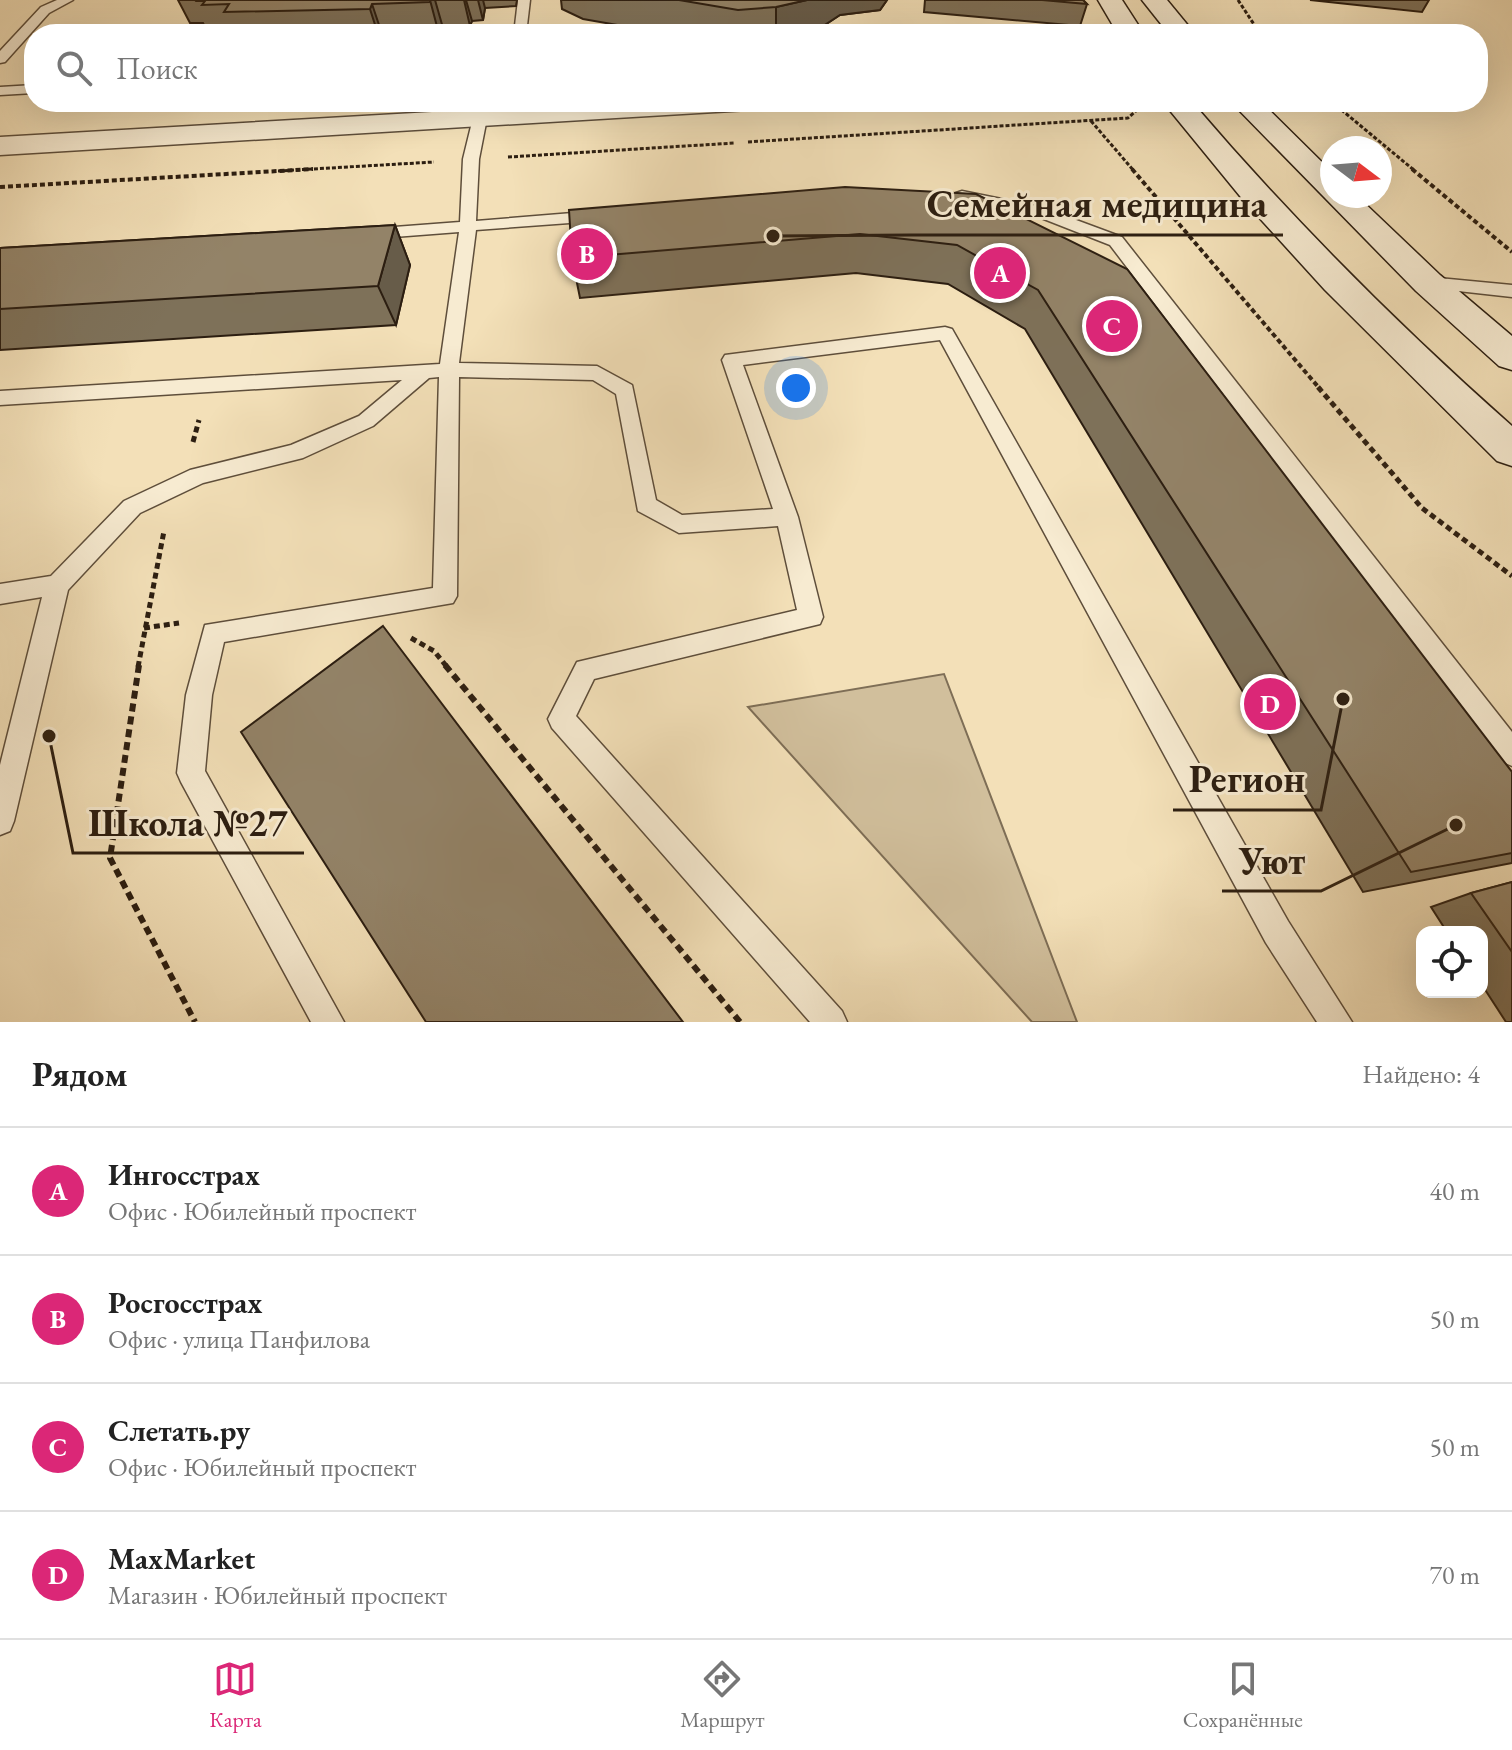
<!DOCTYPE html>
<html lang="ru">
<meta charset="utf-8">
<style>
body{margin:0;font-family:"EB Garamond",serif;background:#f2f2f2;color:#222}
.controls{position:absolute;right:24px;bottom:24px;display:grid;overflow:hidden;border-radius:16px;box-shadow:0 8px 32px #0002}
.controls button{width:72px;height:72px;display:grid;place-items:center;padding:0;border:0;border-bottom:2px solid #e0e0e0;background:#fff;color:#222;font:40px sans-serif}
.compass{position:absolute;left:1320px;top:136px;width:72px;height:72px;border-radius:50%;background:#fff;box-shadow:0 8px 32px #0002;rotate:106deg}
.you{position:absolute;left:796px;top:388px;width:28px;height:28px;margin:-20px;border:6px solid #fff;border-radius:50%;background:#1a73e8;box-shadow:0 0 0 12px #1a73e833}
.badge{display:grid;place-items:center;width:52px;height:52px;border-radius:50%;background:#db2777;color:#fff;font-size:26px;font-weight:700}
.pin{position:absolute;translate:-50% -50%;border:4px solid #fff;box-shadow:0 2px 8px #0006}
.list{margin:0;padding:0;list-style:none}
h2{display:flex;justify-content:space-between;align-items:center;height:104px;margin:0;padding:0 32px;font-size:34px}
h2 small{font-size:26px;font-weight:400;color:#767676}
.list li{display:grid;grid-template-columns:52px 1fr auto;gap:24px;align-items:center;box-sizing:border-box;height:128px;padding:0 32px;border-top:2px solid #e0e0e0}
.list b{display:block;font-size:30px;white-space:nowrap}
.list p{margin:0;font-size:26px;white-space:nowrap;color:#767676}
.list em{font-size:26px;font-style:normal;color:#767676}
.icon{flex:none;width:44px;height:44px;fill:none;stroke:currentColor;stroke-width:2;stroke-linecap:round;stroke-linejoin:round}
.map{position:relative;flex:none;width:1512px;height:1022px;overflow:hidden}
.search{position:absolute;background:#fff;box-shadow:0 8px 32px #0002;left:24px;right:24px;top:24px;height:88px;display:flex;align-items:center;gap:20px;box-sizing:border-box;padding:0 28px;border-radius:32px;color:#767676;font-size:30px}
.sheet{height:616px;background:#fff}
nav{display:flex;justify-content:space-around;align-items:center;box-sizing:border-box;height:112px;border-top:2px solid #e0e0e0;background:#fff;font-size:22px;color:#767676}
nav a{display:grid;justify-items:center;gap:4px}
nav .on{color:#db2777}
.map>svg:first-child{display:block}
</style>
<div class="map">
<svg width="1512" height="1022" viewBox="0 0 1512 1022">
<rect width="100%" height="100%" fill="#f3e0b8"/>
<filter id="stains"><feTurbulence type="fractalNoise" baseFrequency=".0025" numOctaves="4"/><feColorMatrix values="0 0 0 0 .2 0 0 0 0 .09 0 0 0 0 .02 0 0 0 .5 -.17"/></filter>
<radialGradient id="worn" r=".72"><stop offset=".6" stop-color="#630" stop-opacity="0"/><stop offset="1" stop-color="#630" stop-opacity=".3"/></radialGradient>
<path fill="#d1bf9c" stroke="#7e6e56" stroke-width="2" d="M 944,674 L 1064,988 L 1077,1022 L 1032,1022 L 748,707 Z"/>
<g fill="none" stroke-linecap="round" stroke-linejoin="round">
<g stroke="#5e4e3b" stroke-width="3">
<g id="service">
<path d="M 57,0 L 73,0 L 49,13 L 5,62 L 0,63 L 0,51 L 41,7 Z"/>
<path d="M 518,0 L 530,0 L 526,34 L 514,34 Z"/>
<path d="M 34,85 L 34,93 L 0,95 L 0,87 Z"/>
<path d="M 480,114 L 487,118 L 479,159 L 476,221 L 597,211 L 605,216 L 597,221 L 476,230 L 459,363 L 597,366 L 632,385 L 656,500 L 682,515 L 773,509 L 722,360 L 725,355 L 945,327 L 952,329 L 1288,921 L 1352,1022 L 1317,1022 L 1266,943 L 940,340 L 743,365 L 798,517 L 823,617 L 820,624 L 594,679 L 576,716 L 842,1011 L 847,1022 L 810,1022 L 552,728 L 548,719 L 577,662 L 797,610 L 778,526 L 679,533 L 638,511 L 616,394 L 593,380 L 459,377 L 457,596 L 453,603 L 224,642 L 212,695 L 205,771 L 344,1022 L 311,1022 L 181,782 L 177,773 L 186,695 L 205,625 L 433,588 L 439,377 L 429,378 L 373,426 L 303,458 L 203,483 L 140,513 L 68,590 L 14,821 L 10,831 L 0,835 L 0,765 L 42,597 L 0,604 L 0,584 L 51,576 L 124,501 L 190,470 L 291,445 L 359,416 L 402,380 L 0,405 L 0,391 L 440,364 L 459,232 L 368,239 L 360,234 L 368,229 L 460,222 L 463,159 L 473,118 Z"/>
<path d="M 962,191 L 1041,207 L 1122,237 L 1512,732 L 1512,766 L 1503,762 L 1110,245 L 1031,214 L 956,199 L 956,193 Z"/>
<path d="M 1428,277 L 1512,285 L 1512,297 L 1422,287 L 1419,283 L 1422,279 Z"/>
</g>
</g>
<g stroke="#5e4e3b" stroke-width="3">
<path id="tertiary" d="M 605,102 L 763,102 L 759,108 L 749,110 L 0,155 L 0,137 Z"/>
</g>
<g stroke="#2c1e11" stroke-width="3">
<g id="secondary">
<path d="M 1098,0 L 1122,0 L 1144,34 L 1118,34 Z"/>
<path d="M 1142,0 L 1167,0 L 1195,34 L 1169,34 Z"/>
<path d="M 1163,102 L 1192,102 C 1291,218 1398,325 1512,426 L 1512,466 L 1497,461 L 1325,290 L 1244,201 Z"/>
<path d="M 1231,102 L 1261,102 L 1332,172 L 1332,196 L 1357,196 L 1440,275 L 1512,336 L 1512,370 L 1499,366 L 1416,291 Z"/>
</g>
</g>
<g stroke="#2c1e11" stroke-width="3" stroke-dasharray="4 2" stroke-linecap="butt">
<path d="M 1238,0 L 1259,32"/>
<path d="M 1220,34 L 1259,32"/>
<path d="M 1332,102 L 1415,171"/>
<path d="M 1091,121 L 1134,171"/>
<path d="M 748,142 L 1128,118 L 1138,109"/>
<path d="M 508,157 L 734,143"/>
<path d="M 278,171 L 434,162"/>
</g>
<g stroke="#2c1e11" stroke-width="4" stroke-dasharray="5 3" stroke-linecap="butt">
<path d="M 1132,169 L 1320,389"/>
<path d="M 1412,169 L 1512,252"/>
<path d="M 0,187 L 313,169"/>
</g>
<g stroke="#2c1e11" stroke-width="5" stroke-dasharray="6 4" stroke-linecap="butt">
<path d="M 1318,387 L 1422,508 L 1512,576"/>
<path d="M 193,442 L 199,420"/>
<path d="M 144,628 L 179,623"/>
<path d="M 411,638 L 434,651 L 447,667"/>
<path d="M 138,667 L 164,531"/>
</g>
<g stroke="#2c1e11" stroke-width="6" stroke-dasharray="8 5" stroke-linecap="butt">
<path d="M 139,665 L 110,858 L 195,1022"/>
<path d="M 445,665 L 740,1022"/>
</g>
<use href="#service" fill="#f7ebd1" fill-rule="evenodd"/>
<use href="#tertiary" fill="#f7ebd1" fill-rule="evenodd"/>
<use href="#secondary" fill="#f7ebd1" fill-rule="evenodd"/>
</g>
<g fill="#7e7159" stroke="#2c1e11" stroke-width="2">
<path d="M 178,0 L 517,0 L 516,6 L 485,8 L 483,20 L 472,21 L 470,26 L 443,28 L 441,34 L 213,34 L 208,33 L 203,23 L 190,23 Z"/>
<path d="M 561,0 L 887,0 L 880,10 L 840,15 L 811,34 L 669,34 L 583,19 L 562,9 Z"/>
<path d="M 925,0 L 1083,0 L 1087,4 L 1080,26 L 924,12 Z"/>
<path d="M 1310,0 L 1429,0 L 1422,12 Z"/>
<path d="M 976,194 L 1512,772 L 1512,863 L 1363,892 L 1025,329 L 948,284 L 856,273 L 580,298 L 572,258 Z"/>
<path d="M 395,225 L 410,265 L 396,325 L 0,350 L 0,248 Z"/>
<path d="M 1512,882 L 1512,1022 L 1506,1022 L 1482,985 L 1482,932 L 1447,932 L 1431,907 L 1471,893 Z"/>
</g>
<g fill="#675c49" stroke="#2c1e11" stroke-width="2">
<path d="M 430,0 L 435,0 L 443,28 L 441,34 L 439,34 Z"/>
<path d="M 464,0 L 466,0 L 472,21 L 470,26 Z"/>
<path d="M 478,0 L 483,0 L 485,8 L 483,20 Z"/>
<path d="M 807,0 L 887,0 L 880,10 L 840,15 L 811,34 L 776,34 L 776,7 Z"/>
<path d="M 372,4 L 382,34 L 378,34 L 370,9 Z"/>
<path d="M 395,225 L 410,265 L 396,325 L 378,286 Z"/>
</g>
<g fill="#938368" stroke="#2c1e11" stroke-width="2">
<path d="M 198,0 L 430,0 L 430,2 L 372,4 L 370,9 L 224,12 L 229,4 L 202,5 L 205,1 L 197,1 Z"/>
<path d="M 679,0 L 807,0 L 776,7 L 738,10 Z"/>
<path d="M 1042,0 L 1083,0 L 1087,4 Z"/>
<path d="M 845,187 L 976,194 L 1127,269 L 1512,772 L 1512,853 L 1411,872 L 1038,290 L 957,245 L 860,234 L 572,258 L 569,210 Z"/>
<path d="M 395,225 L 378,286 L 0,309 L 0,248 Z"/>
<path d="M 383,626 L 683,1022 L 426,1022 L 241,732 Z"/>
<path d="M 1512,882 L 1512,952 L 1471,893 Z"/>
</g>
<path fill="none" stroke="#2c1e11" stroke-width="3" d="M773 236L911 235H1283M1343 699L1321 810H1173M49 736L73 853H304M1456 825L1321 891H1222"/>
<g fill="#2c1e11" stroke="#f7ebd1" stroke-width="3">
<circle cx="773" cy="236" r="8"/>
<circle cx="1343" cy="699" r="8"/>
<circle cx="49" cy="736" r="8"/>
<circle cx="1456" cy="825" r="8"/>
</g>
<g font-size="38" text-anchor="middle" font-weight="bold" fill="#2c1e11" stroke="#f7ebd1" stroke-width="6" stroke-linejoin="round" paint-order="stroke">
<text x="1097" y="217">Семейная медицина</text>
<text x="1247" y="792">Регион</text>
<text x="188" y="836">Школа №27</text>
<text x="1272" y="874">Уют</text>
</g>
<rect width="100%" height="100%" filter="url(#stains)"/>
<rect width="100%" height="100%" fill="url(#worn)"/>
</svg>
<div class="controls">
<button><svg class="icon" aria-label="locate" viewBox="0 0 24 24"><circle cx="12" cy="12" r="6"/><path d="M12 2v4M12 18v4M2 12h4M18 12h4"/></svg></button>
</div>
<svg class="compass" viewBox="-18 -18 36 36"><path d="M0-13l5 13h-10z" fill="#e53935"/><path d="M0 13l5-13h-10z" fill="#767676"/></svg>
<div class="you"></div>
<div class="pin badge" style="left:1000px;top:273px">A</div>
<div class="pin badge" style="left:587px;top:254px">B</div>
<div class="pin badge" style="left:1112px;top:326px">C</div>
<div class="pin badge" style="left:1270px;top:704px">D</div>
<div class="search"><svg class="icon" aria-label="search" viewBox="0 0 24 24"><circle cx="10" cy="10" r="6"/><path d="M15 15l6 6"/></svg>Поиск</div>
</div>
<section class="sheet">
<h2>Рядом<small>Найдено: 4</small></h2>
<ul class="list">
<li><span class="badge">A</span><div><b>Ингосстрах</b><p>Офис · Юбилейный проспект</p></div><em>40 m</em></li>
<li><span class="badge">B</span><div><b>Росгосстрах</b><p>Офис · улица Панфилова</p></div><em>50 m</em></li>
<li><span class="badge">C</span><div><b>Слетать.ру</b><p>Офис · Юбилейный проспект</p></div><em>50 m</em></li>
<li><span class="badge">D</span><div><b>MaxMarket</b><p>Магазин · Юбилейный проспект</p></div><em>70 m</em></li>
</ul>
</section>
<nav>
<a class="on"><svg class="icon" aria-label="map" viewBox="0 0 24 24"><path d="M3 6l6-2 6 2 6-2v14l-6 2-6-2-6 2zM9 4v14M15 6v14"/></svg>Карта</a>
<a><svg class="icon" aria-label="directions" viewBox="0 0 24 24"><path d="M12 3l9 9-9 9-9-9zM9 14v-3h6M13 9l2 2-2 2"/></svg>Маршрут</a>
<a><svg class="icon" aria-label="saved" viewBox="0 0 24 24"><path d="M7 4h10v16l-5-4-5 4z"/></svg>Сохранённые</a>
</nav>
